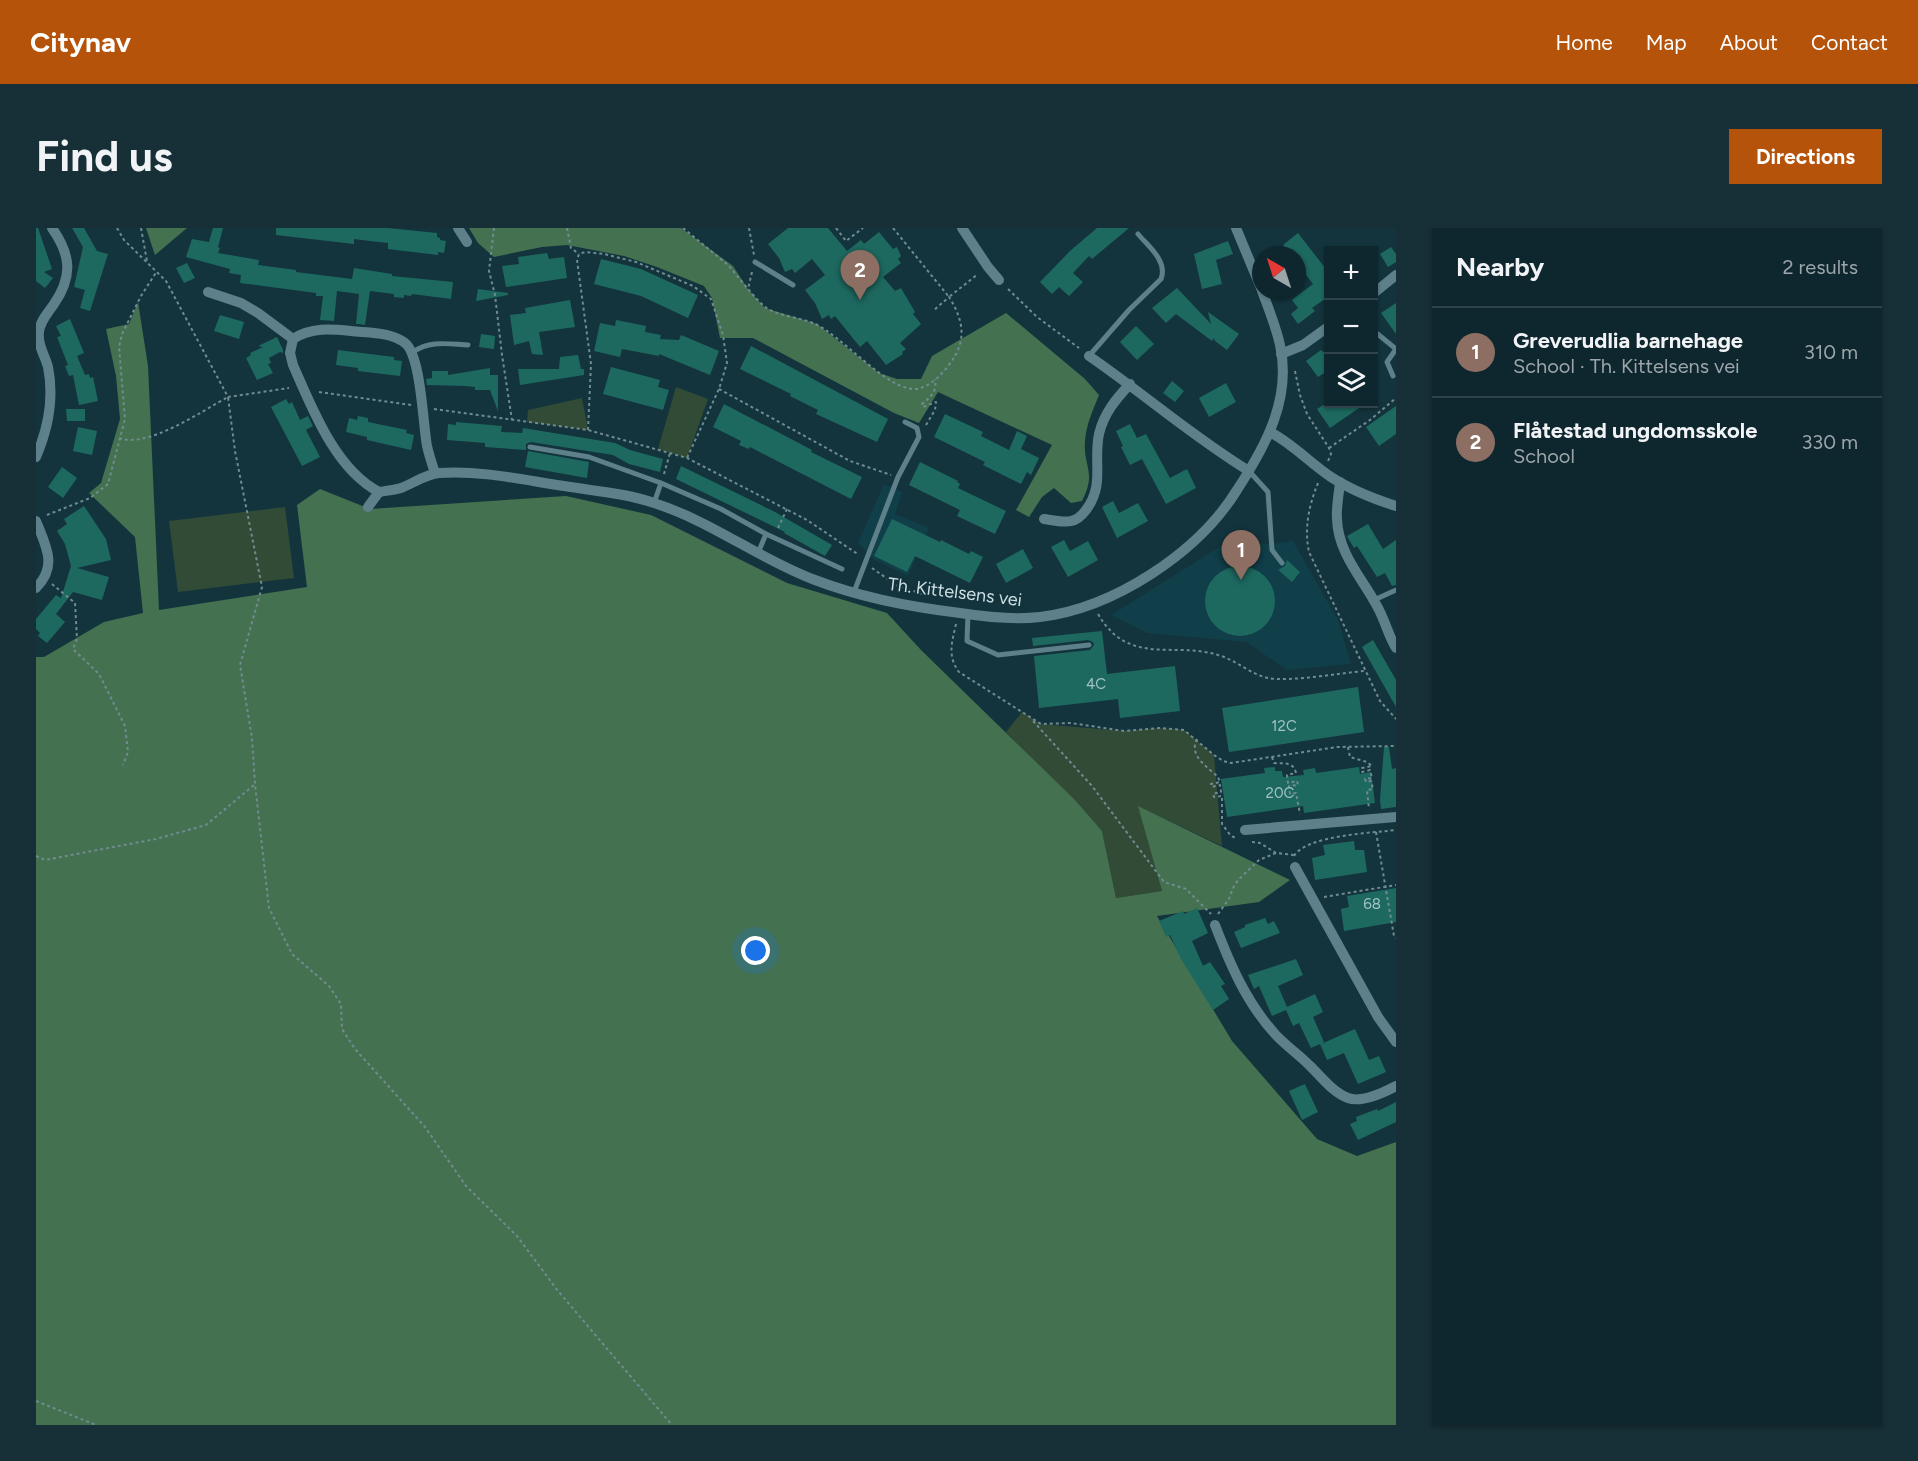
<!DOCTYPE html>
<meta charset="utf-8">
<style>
body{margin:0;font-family:Figtree,sans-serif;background:#172f36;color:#f1f3f6}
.controls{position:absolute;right:18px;top:18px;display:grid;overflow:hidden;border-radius:0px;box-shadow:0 2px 4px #0004}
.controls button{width:54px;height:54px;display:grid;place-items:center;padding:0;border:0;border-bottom:2px solid #2e444a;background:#0e272e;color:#f1f3f6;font:30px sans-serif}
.compass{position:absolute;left:1216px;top:18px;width:54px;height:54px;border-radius:50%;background:#0e272e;box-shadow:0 2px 4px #0004;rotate:321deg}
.you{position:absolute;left:720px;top:723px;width:21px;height:21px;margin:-15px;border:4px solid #fff;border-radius:50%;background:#1a73e8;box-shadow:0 0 0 9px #1a73e833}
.badge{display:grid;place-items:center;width:39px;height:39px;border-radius:50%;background:#b45309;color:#fff;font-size:20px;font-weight:700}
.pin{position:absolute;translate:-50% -50px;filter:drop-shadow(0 2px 3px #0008)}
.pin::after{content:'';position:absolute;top:32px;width:21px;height:18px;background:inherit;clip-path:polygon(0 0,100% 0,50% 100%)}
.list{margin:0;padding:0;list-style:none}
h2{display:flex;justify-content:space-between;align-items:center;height:78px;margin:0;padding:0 24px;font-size:26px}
h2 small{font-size:20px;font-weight:400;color:#9ba5aa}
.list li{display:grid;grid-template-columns:39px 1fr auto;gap:18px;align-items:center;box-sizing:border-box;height:90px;padding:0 24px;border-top:2px solid #2e444a}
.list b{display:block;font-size:22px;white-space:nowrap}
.list p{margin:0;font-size:20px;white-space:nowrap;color:#9ba5aa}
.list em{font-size:20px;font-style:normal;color:#9ba5aa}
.icon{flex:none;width:33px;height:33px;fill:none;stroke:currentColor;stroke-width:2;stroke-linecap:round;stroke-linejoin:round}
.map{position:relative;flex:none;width:1360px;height:1197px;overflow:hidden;border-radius:0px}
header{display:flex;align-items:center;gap:36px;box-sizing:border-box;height:84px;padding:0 30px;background:#b45309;color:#fff}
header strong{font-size:28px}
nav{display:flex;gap:33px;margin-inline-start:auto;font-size:21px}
.intro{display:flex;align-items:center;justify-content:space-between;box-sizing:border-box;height:144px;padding:0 36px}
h1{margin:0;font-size:42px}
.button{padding:15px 27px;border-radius:0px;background:#b45309;color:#fff;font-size:21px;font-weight:700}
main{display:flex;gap:36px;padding:0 36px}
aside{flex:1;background:#0e272e;border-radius:0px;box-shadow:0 2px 4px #0004}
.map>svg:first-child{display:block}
</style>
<header>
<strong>Citynav</strong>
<nav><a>Home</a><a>Map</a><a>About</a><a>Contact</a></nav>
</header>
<div class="intro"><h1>Find us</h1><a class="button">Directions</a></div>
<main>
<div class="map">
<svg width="1360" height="1197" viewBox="0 0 1360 1197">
<rect width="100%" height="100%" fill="#13343d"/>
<g fill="#103e49">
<path d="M 848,256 L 866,264 L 859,286 L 893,300 L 872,348 L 839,332 L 822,315 Z"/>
<path d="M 1257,313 L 1302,392 L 1315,436 L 1251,442 L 1210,414 L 1111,405 L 1075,387 L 1191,314 L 1236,316 Z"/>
</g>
<g fill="#314b37">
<path d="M 640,159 L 672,171 L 651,230 L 622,221 Z"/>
<path d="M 546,170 L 552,202 L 491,194 L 492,182 Z"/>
<path d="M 249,279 L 258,350 L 142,364 L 133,293 Z"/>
<path d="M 986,484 L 1005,496 L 1088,503 L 1123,500 L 1148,502 L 1178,527 L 1186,618 L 1103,579 L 1126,663 L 1080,670 L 1066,603 L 970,504 Z"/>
</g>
<g fill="#447150">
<path d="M 110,0 L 151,0 L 119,27 Z"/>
<path d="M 433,0 L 645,0 L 697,38 L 712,61 L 729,80 L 781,96 L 843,145 L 861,151 L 885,151 L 896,128 L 970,85 L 1049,151 L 1063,167 C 1057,182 1050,197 1049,213 C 1047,239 1061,244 1046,273 L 1035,275 L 1018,260 L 1006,269 L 993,289 L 980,282 L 1016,217 L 902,164 L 883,195 L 858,185 L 717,110 L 684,110 L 676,70 L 668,58 L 621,39 L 588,28 L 531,17 L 506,19 L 458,29 L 442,15 Z"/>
<path d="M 102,74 L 112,138 L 123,382 L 271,359 L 261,277 L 284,261 L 334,281 L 530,268 L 615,287 L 751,355 L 851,385 L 885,422 L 1038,571 L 1066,603 L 1080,670 L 1126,663 L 1102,578 L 1254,652 L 1223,674 L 1121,688 L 1196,813 L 1281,911 L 1321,928 L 1360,914 L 1360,1197 L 0,1197 L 0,429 L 8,429 L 68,394 L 107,385 L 99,309 L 53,265 L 65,255 L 84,191 L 80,148 L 70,101 L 93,96 Z"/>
</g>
<g fill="#1d6960">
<path d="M 0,0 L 2,0 L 16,41 L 8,44 L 17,50 L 9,60 L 0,53 Z"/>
<path d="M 36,0 L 48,0 L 61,23 L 72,26 L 54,83 L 44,80 L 49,62 L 38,59 L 47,19 Z"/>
<path d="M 177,0 L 187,0 L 182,19 L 184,20 L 182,25 L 223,32 L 222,37 L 260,42 L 260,44 L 316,51 L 318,40 L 356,46 L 356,48 L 417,54 L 415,71 L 376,66 L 375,68 L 368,67 L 368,70 L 358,69 L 358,66 L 334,63 L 329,97 L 323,96 L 320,96 L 323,66 L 301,63 L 298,93 L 284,92 L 287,68 L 280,68 L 280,65 L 204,55 L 205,47 L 193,45 L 194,41 L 150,29 L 156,11 L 173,14 Z"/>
<path d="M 240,0 L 352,0 L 401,5 L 401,9 L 404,10 L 404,12 L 410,13 L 408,25 L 402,24 L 402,27 L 352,21 L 352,15 L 334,13 L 318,11 L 318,16 L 240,7 Z"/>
<path d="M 752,0 L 792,0 L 811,23 L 825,12 L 828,16 L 843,4 L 857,21 L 861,19 L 865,28 L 862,31 L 865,35 L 847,49 L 859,63 L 865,60 L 879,84 L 877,86 L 885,96 L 864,115 L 870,121 L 866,124 L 867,126 L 850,137 L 831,113 L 824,119 L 799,88 L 795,91 L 793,87 L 786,91 L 779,75 L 769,62 L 789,47 L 776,31 L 759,45 L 756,41 L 749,44 L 743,30 L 732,16 Z"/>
<path d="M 1061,0 L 1093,0 L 1056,31 L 1053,28 L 1037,45 L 1047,54 L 1033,68 L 1023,59 L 1016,66 L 1004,54 L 1034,23 Z"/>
<path d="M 1262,5 L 1293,45 L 1293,68 L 1276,80 L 1279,83 L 1262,96 L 1255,86 L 1262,80 L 1256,72 L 1277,56 L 1261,35 L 1261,27 L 1255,27 L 1247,17 Z"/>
<path d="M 1192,13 L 1197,26 L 1180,32 L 1186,56 L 1166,61 L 1158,26 Z"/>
<path d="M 1355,19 L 1360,26 L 1360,34 L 1352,39 L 1344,26 Z"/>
<path d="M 511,25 L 513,31 L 528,29 L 531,50 L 470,59 L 466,38 L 483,36 L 482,29 Z"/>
<path d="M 565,31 L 605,41 L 662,67 L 652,90 L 605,68 L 558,56 Z"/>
<path d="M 151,35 L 159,50 L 148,55 L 140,40 Z"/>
<path d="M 1141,60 L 1175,96 L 1172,84 L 1203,106 L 1191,122 L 1179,113 L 1178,110 L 1176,113 L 1140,86 L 1130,95 L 1116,80 Z"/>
<path d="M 442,61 L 472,65 L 472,67 L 440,73 Z"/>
<path d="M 534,72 L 539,99 L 503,104 L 507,127 L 496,126 L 493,113 L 478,117 L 474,87 L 490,85 L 489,80 Z"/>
<path d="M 1360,75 L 1360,106 L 1345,85 Z"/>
<path d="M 184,87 L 208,94 L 203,111 L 178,103 Z"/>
<path d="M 34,91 L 48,125 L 41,128 L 49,147 L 53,146 L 54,150 L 57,149 L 62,173 L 43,177 L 37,147 L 33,148 L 29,138 L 32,137 L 21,109 L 25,108 L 20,98 Z"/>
<path d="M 580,92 L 610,98 L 609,104 L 625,107 L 624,111 L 643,112 L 645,107 L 683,123 L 674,147 L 623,126 L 623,128 L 586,121 L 584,129 L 558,123 L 564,95 L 579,98 Z"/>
<path d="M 1100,98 L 1118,116 L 1101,132 L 1084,114 Z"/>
<path d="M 445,106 L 459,108 L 458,121 L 443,119 Z"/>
<path d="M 241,109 L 247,122 L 247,125 L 244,124 L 233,130 L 235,135 L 232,136 L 237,145 L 221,152 L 210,130 L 215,127 L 214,125 L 227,119 L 222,118 Z"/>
<path d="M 715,118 L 852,191 L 841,214 L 780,186 L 782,182 L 754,168 L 755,166 L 704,141 Z"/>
<path d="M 1293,120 L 1293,142 L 1282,149 L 1270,133 L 1285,122 L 1287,124 Z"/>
<path d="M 302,122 L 358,129 L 358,132 L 366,133 L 364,148 L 322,143 L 322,140 L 300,137 Z"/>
<path d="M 542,127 L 545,141 L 548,141 L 548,147 L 484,157 L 482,141 L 523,141 L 524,129 Z"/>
<path d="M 575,139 L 624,152 L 622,159 L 633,162 L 627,182 L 567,166 Z"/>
<path d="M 454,140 L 454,147 L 462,147 L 462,183 L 454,162 L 439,162 L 439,159 L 429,158 L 391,157 L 390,151 L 396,150 L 396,143 L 412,143 L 412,147 Z"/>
<path d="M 1136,153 L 1148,163 L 1139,174 L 1127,165 Z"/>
<path d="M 1190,155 L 1200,174 L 1173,189 L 1163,170 Z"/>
<path d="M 250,171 L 253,176 L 256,174 L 264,192 L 272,188 L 277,198 L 270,202 L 284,229 L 266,238 L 235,179 Z"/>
<path d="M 688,176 L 776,222 L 775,224 L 826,249 L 815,271 L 714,219 L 713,221 L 703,217 L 705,213 L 677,199 Z"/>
<path d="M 1289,176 L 1329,176 L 1294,200 L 1281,181 Z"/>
<path d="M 1360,178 L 1360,206 L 1343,218 L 1330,199 Z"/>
<path d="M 30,181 L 49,181 L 49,193 L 31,193 Z"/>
<path d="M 909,186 L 947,204 L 945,208 L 973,222 L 981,203 L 991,208 L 985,221 L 1003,230 L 995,247 L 991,244 L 985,256 L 947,237 L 949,234 L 898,209 Z"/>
<path d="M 322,188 L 332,190 L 332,194 L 371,202 L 370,205 L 378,207 L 375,222 L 331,212 L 331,209 L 310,204 L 313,190 L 321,192 Z"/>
<path d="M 420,194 L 466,198 L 465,204 L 486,205 L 487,200 L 579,215 L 594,222 L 627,231 L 624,244 L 593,236 L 577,227 L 495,214 L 490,216 L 490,222 L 449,219 L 449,215 L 411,212 L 412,196 L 420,197 Z"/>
<path d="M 1094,196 L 1101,210 L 1110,206 L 1134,250 L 1151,241 L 1160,260 L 1130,276 L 1106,231 L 1094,237 L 1085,219 L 1087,218 L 1080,203 Z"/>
<path d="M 42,199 L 61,203 L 56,227 L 37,223 Z"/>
<path d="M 492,223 L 553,234 L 551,250 L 489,239 Z"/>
<path d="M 884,234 L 922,253 L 921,254 L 924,256 L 922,260 L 970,283 L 959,306 L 921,288 L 924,282 L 873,257 Z"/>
<path d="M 645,238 L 739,284 L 796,317 L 789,328 L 748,305 L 749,304 L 640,251 Z"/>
<path d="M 26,239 L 41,250 L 27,270 L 12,259 Z"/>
<path d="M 1077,273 L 1083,285 L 1102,275 L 1112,293 L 1081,310 L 1066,279 Z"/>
<path d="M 48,278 L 70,311 L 75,332 L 41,340 L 73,349 L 66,372 L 37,364 L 20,386 L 29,394 L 11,415 L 2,408 L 4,405 L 0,401 L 0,391 L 20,367 L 25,370 L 35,338 L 29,316 L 21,303 L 31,296 L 28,291 Z"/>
<path d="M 856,291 L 904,314 L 905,312 L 933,326 L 935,323 L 947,329 L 934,355 L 879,328 L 871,344 L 838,328 Z"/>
<path d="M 1332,296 L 1347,321 L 1360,312 L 1360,357 L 1356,358 L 1349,345 L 1341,349 L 1321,318 L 1318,320 L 1312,310 L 1311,308 Z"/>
<path d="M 1028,312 L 1034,323 L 1052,313 L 1062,332 L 1032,349 L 1015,319 Z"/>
<path d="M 987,321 L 997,340 L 970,355 L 960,336 Z"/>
<path d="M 1251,332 L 1264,344 L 1256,354 L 1242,342 L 1249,338 Z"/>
<circle cx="1204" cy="373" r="35"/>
<path d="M 1066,403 L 1071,446 L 1139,438 L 1144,483 L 1084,490 L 1082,471 L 1003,480 L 998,428 L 1054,422 L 1058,417 L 1057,414 L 1052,412 L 997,418 L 996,410 Z"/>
<path d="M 1337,412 L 1360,452 L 1360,479 L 1326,419 Z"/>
<path d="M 1322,459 L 1328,504 L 1193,524 L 1186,480 Z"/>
<path d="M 1348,519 L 1353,519 L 1356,541 L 1360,540 L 1360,579 L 1345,581 L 1344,572 Z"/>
<path d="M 1239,539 L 1239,543 L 1246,543 L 1247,549 L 1268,547 L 1267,542 L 1279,540 L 1280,545 L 1323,539 L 1324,546 L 1335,544 L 1339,575 L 1268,585 L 1267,578 L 1191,589 L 1185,551 L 1229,545 L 1228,540 Z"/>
<path d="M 1318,613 L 1319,622 L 1328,622 L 1331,644 L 1279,652 L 1276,630 L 1289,627 L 1287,617 Z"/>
<path d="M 1360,660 L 1360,694 L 1308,703 L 1305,681 L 1313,679 L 1311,668 Z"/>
<path d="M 1161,680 L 1172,705 L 1156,713 L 1167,738 L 1174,734 L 1189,756 L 1185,758 L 1193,771 L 1177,782 L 1145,731 L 1134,707 L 1130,709 L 1123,693 L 1147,683 L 1148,686 Z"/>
<path d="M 1229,690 L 1232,696 L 1238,693 L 1244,705 L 1205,720 L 1198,704 L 1209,699 L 1209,697 Z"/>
<path d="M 1260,731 L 1267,747 L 1242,758 L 1251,779 L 1279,766 L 1287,784 L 1277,789 L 1288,814 L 1285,816 L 1319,801 L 1333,832 L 1343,828 L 1350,844 L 1322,856 L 1308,825 L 1291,832 L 1284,816 L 1275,820 L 1263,795 L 1257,798 L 1250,782 L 1236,788 L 1223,758 L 1218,761 L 1212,747 Z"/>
<path d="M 1269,856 L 1282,884 L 1266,892 L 1253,863 Z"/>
<path d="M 1360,874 L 1360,894 L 1322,912 L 1314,896 L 1321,893 L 1320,889 L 1341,881 L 1342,883 Z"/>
</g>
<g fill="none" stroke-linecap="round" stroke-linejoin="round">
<g stroke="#718b91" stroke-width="2" stroke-dasharray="3 3" stroke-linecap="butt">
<path d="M 81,0 L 88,12 L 130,53 L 192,169 L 253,160"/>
<path d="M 105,0 L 111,33"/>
<path d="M 458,0 L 453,43 L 459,67 L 466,127 L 476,192"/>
<path d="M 531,0 L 535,20 L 543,26"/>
<path d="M 647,0 L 692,37 L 712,61"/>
<path d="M 713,0 L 718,27"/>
<path d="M 800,0 L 810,13 L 827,0"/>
<path d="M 857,0 L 913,69 L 942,46"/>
<path d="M 716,44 L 712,61 C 717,67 722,73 728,78 C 739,88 765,89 779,96 C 805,107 850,161 878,161 C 895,161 911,141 919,128 C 931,107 925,88 913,69 L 897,83"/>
<path d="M 972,61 L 1001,89 L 1043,120"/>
<path d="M 1259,143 L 1264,167 L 1271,186 L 1293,220 L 1295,226 L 1292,233"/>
<path d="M 683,161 L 814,233 L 855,247"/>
<path d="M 283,164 L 375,177"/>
<path d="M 398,181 L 552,202 L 651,230 L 771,292 L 823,327"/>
<path d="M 890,197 L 899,182 L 900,174 L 887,179 L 886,176 C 896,168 901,163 899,151"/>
<path d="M 552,202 L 555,136 L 541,32 L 543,26 L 549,24 L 568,26 L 600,34 L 657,58 L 675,71 L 687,107 L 691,135 L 683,161 L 651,230"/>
<path d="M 83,210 C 111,221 166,183 192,169 L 199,223 L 226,359 L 204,437 L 216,510 L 219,556 L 233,680 L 256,726 L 293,758 L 305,776 L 306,801 L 319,821 L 389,899 L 430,958 L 481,1008 L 522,1063 L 636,1197"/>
<path d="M 1293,220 L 1334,192 L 1360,170"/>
<path d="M 628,246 L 634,225"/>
<path d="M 1282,255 C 1273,277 1268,300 1273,324 L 1344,473 L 1360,491"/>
<path d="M 11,287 L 54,270 L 72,256 L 89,191 L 83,119 L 86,106 L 105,68 L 121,43"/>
<path d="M 742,300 L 751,281"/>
<path d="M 836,340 L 860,357 L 889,367"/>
<path d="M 16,356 L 39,375 L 41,411 L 37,421 L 63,446 L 89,498 L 92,524 L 87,537"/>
<path d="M 1062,386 C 1093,439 1137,413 1182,427 C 1200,432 1214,446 1232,450 C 1256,454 1303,445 1329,443"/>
<path d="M 920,396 C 916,414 911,428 923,444 L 1005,496 L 1035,495 L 1088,503 L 1123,500 L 1148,502 L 1178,527 L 1187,533 L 1195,535 L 1301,519 L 1360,518"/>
<path d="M 997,493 L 1056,558 L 1128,654 L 1150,661 L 1175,686"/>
<path d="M 1161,511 C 1152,528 1172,539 1182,549 L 1184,554 L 1175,556 L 1176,559 L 1184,557 L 1185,564 L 1177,566 L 1178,569 L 1186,568 L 1186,596 L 1195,608 L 1200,610"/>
<path d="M 1312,519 L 1314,529 L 1331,534 L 1336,538 L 1326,540 L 1326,544 L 1334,542 L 1336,550 L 1329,551 L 1330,554 L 1335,553 L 1337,561 L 1331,562 L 1333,581"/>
<path d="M 1236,529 L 1238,535 C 1248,536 1257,533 1260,545 L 1251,547 L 1252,555 L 1261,553 L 1262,557 L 1253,558 L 1254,566 L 1260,565 L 1264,586"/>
<path d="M 1340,604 L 1358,708 L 1360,710"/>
<path d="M 1216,614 L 1224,615 L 1240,625 L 1258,627"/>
<path d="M 0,628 L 9,632 L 51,624 L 120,611 L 170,597 L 218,557"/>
<path d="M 1258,628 C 1271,607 1336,605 1360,602"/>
<path d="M 1288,669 L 1360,657"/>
<path d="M 1182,686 L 1193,671 L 1197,660 L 1202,652 L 1223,632 L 1240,625"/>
<path d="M 0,1173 L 60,1197"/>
</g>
<g stroke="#5d808a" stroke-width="5">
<path d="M 719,34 L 757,57"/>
<path d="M 1338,103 L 1360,121"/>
<path d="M 377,124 C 394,112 412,116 432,117"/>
<path d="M 1053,128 L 1093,82 L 1125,51 C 1132,33 1112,18 1102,6"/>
<path d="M 1357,148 L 1351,134 L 1360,121"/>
<path d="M 494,219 L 553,229 L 625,255 L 685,281 L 730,306 L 806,341"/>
<path d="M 1213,243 L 1232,264 L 1236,322 L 1246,335"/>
<path d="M 618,275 L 625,255"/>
<path d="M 722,325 L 730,306"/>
<path d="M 818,364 L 862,249 L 883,209 L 881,200 L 869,194"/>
<path d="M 1338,372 L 1360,362"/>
<path d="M 932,386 L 931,413 L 962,427 L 1053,417"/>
</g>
<g stroke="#5d808a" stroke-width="10">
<path d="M 422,0 L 431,14"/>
<path d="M 926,0 L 952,39 L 963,52"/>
<path d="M 1200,0 L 1225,60"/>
<path d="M 172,64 L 205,75 L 222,85 L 257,111"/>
<path d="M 1338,65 L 1360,47"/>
<path d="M 1245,126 L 1267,117 L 1292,99"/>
<path d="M 1053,128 C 1107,165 1157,209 1213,243"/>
<path d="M 1234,204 C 1257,216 1274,235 1295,249 C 1315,262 1338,271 1360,278"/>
<path d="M 0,229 C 12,201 18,169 12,139 C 9,127 1,117 3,104 C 4,93 12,85 18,76 C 37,48 35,27 16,0"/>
<path d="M 399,245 C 396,236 393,227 391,218 C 387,197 385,127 369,115 C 355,104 333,105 315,103 C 295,101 275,99 257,111 L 254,125 L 257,137 C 276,180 299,241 343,264 C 350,263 358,262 365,260 C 378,255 390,246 403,245 C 445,242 487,252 528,258 C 558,263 589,265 618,275 C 675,293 723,331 779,352 C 826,370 874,379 924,385 C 950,389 978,392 1004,389 C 1078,380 1162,325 1201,262 C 1229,219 1256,171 1244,117 C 1240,99 1233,81 1226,63"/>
<path d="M 1304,254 C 1303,266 1300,279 1301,291 C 1302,325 1326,350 1341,378 C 1349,392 1352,407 1360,420"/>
<path d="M 332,279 L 343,264"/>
<path d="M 1008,291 C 1015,292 1028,295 1035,293 C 1041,292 1047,286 1050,282 C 1069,257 1057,234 1063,206 C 1068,185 1080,171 1094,156"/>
<path d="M 0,293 C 10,318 22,338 0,360"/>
<path d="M 1209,602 L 1360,589"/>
<path d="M 1259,639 L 1342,789 L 1360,814"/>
<path d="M 1179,697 C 1194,736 1210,774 1239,806 C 1249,817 1262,826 1273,837 C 1285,848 1296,864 1312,870 C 1326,875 1347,865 1360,858"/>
</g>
</g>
<g text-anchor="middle" stroke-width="4.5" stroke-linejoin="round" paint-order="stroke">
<g font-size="15" fill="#a1c2c3">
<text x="1060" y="461">4C</text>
<text x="1248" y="503">12C</text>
<text x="1244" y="570">20C</text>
<text x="1336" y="681">68</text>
</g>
<g font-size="18" fill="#cddfe4" stroke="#13343d">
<text transform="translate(919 364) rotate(7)" y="6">Th. Kittelsens vei</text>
</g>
</g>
</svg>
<div class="controls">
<button>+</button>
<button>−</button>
<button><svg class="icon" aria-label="layers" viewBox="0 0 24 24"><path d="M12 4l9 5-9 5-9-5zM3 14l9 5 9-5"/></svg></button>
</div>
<svg class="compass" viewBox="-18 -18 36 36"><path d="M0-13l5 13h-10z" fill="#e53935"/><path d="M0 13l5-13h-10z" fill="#9ba5aa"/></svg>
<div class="you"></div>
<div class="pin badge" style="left:1205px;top:352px;background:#8d6e63">1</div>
<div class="pin badge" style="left:824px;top:72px;background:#8d6e63">2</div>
</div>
<aside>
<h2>Nearby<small>2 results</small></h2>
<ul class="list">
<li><span class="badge" style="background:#8d6e63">1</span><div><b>Greverudlia barnehage</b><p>School · Th. Kittelsens vei</p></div><em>310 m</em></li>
<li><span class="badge" style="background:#8d6e63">2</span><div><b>Flåtestad ungdomsskole</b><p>School</p></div><em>330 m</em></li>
</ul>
</aside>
</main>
